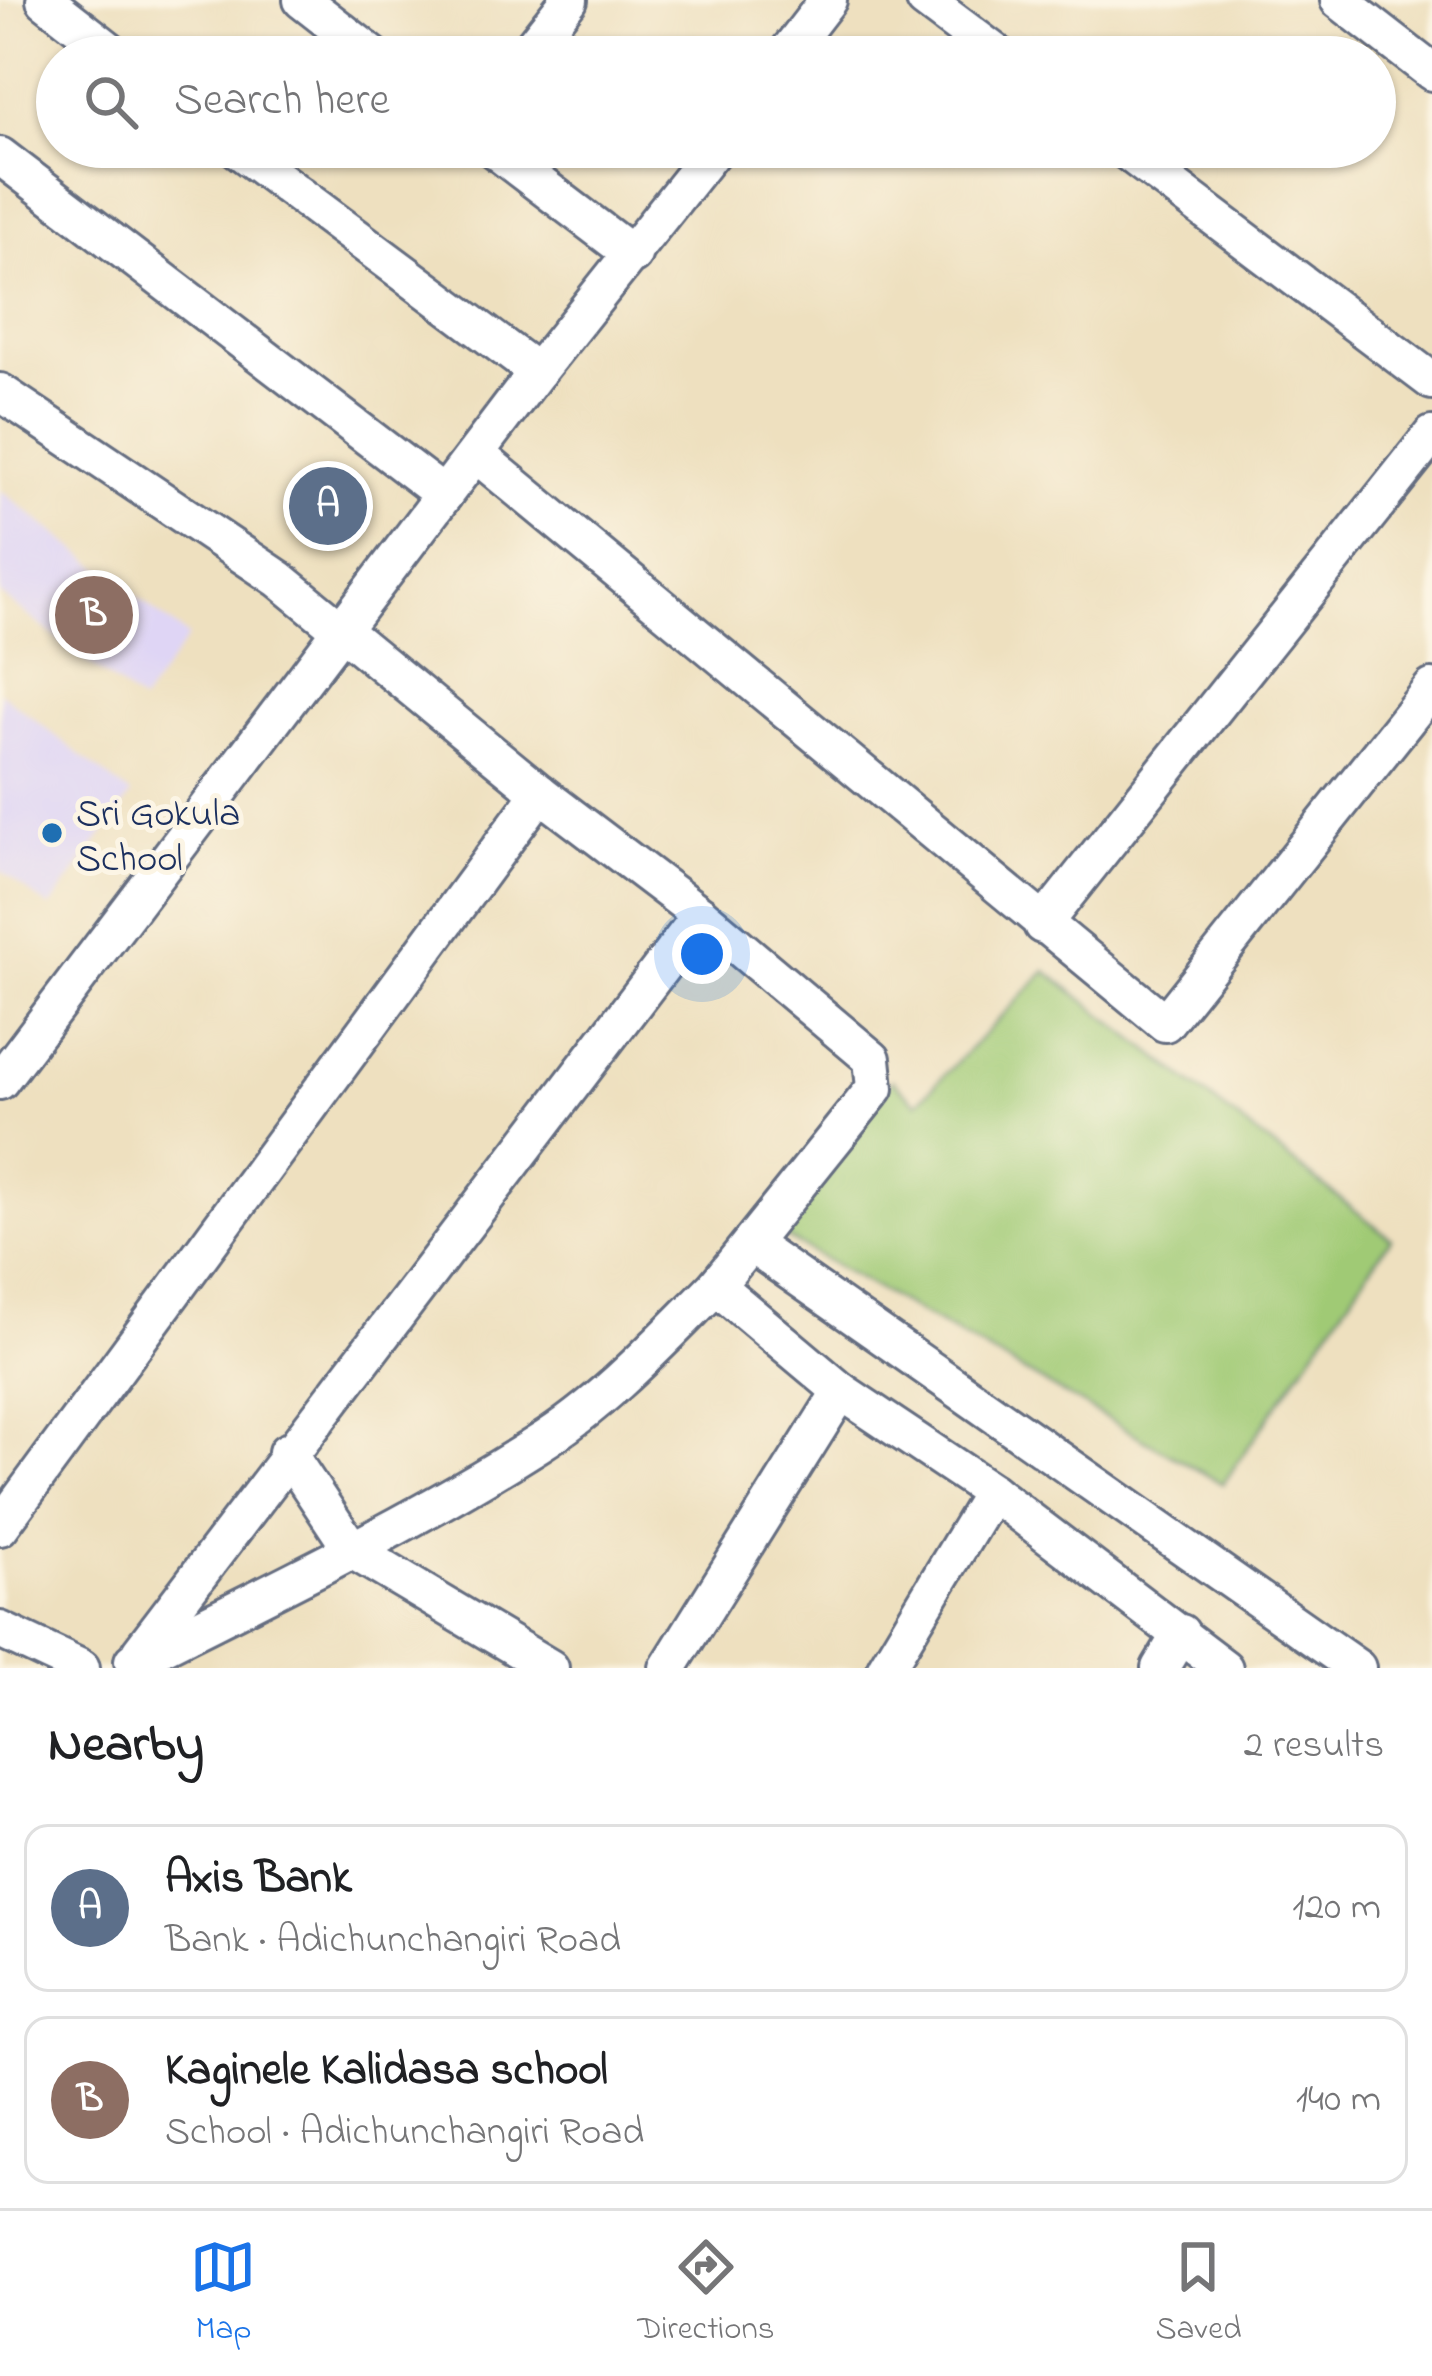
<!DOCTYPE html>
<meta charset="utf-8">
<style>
body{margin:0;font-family:"Indie Flower",sans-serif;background:#f6f6f6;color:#202124}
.you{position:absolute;left:702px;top:954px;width:42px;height:42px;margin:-30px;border:9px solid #fff;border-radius:50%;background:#1a73e8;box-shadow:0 0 0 18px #1a73e833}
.badge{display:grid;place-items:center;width:78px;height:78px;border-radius:50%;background:#1a73e8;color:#fff;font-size:39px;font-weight:700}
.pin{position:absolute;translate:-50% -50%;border:6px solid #fff;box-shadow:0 3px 12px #0006}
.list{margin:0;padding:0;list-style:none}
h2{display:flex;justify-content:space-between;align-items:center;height:156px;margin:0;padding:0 48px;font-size:51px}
h2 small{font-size:39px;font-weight:400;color:#757577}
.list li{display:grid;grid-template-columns:78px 1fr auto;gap:36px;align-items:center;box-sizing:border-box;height:168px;margin:0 24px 24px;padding:0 24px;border:3px solid #e0e0e0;border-radius:24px}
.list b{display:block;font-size:45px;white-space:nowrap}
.list p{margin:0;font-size:39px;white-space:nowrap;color:#757577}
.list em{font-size:39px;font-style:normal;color:#757577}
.icon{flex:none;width:66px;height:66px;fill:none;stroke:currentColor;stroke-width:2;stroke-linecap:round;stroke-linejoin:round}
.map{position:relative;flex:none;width:1432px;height:1668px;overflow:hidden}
.search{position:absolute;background:#fff;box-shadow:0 3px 9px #0004;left:36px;right:36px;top:36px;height:132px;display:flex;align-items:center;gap:30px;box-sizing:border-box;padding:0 42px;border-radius:66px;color:#757577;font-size:45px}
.sheet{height:540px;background:#fff}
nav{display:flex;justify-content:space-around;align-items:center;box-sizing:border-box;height:168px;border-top:3px solid #e0e0e0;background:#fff;font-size:33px;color:#757577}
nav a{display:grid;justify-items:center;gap:6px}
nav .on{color:#1a73e8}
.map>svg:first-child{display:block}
</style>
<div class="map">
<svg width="1432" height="1668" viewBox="0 0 1432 1668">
<rect width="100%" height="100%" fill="#fcf5e5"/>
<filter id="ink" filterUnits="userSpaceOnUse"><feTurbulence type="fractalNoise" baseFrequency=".00833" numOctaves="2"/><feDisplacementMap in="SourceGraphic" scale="24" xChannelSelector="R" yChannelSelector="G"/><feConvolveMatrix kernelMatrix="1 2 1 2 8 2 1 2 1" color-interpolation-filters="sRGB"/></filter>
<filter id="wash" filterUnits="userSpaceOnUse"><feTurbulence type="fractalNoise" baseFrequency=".004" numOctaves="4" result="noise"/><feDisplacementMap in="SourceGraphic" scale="48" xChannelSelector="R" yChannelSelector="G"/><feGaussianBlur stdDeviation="2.7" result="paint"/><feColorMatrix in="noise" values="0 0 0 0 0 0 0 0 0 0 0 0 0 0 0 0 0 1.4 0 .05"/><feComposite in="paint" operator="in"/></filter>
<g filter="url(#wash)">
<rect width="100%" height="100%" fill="#eee0bf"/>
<g fill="#dfd5f5">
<path d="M 0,490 L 188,637 L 141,703 L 0,594 Z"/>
<path d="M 0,692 L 131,795 L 50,908 L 0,870 Z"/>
</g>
<path fill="#a0ca75" stroke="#5e7c6a" stroke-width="3" d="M 1046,971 L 1391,1238 L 1223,1484 L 783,1236 L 892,1080 L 917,1103 Z"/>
<g id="blocks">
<path fill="#d5acd7" d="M 328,480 L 358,499 L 332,528 L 297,513 Z"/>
</g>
</g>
<g filter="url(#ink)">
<use href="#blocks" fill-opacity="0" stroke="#656d80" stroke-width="3"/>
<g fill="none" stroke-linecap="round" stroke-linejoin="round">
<g stroke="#656d80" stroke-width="42">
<g id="minor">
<path d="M 45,0 L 118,57"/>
<path d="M 302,0 L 375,57"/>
<path d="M 925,0 L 1001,57"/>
<path d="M 1339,0 L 1432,72"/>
<path d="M 524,57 L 569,0"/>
<path d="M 784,57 L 828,0"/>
<path d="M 235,147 L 537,372"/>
<path d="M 491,147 L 633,255"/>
<path d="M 1121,147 L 1432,381"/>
<path d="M 0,156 L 444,495"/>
<path d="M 0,392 L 279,579 L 540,793 L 701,915 L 872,1059 L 875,1088 L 716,1286"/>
<path d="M 476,454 L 1165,1023 L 1432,688"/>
<path d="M 1042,925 L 1432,435"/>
<path d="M 0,1081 L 537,372 L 716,147"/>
<path d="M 752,1245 L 1357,1668"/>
<path d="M 287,1452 L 352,1550 L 550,1668"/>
<path d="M 0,1527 L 540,793"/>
<path d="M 0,1630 L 81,1668"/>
<path d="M 140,1652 L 701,915"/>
<path d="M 133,1661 C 269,1592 409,1526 538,1444 C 605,1402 660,1342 716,1286 L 841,1391 L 992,1492 L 1224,1668"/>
<path d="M 668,1668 L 841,1391"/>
<path d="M 886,1668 L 992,1492"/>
<path d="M 1160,1668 L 1181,1633"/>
</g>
</g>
<use href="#minor" stroke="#fff" stroke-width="36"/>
</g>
</g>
<circle fill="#1f6fb2" stroke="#fcf5e5" stroke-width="4.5" cx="52" cy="833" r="12"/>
<g text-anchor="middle" stroke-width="10" stroke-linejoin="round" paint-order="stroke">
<g font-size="39" fill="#1b2f5e" stroke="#fcf5e5" text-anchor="start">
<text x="76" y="825">Sri Gokula<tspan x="76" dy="45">School</tspan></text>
</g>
</g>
</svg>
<div class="you"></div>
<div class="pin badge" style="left:328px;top:506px;background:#5c6f8a">A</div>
<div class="pin badge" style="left:94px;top:615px;background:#8d6e63">B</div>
<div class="search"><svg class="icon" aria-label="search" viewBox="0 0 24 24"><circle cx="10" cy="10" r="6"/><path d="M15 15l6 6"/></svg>Search here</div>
</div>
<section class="sheet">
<h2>Nearby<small>2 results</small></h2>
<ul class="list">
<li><span class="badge" style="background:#5c6f8a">A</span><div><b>Axis Bank</b><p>Bank · Adichunchangiri Road</p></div><em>120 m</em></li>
<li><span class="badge" style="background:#8d6e63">B</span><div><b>Kaginele Kalidasa school</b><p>School · Adichunchangiri Road</p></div><em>140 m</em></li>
</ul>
</section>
<nav>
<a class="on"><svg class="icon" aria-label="map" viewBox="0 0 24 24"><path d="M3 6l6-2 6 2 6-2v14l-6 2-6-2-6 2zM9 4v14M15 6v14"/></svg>Map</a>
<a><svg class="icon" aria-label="directions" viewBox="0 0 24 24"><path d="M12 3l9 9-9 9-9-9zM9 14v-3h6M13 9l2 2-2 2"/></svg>Directions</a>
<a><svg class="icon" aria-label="saved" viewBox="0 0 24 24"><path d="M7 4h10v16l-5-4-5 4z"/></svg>Saved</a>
</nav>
